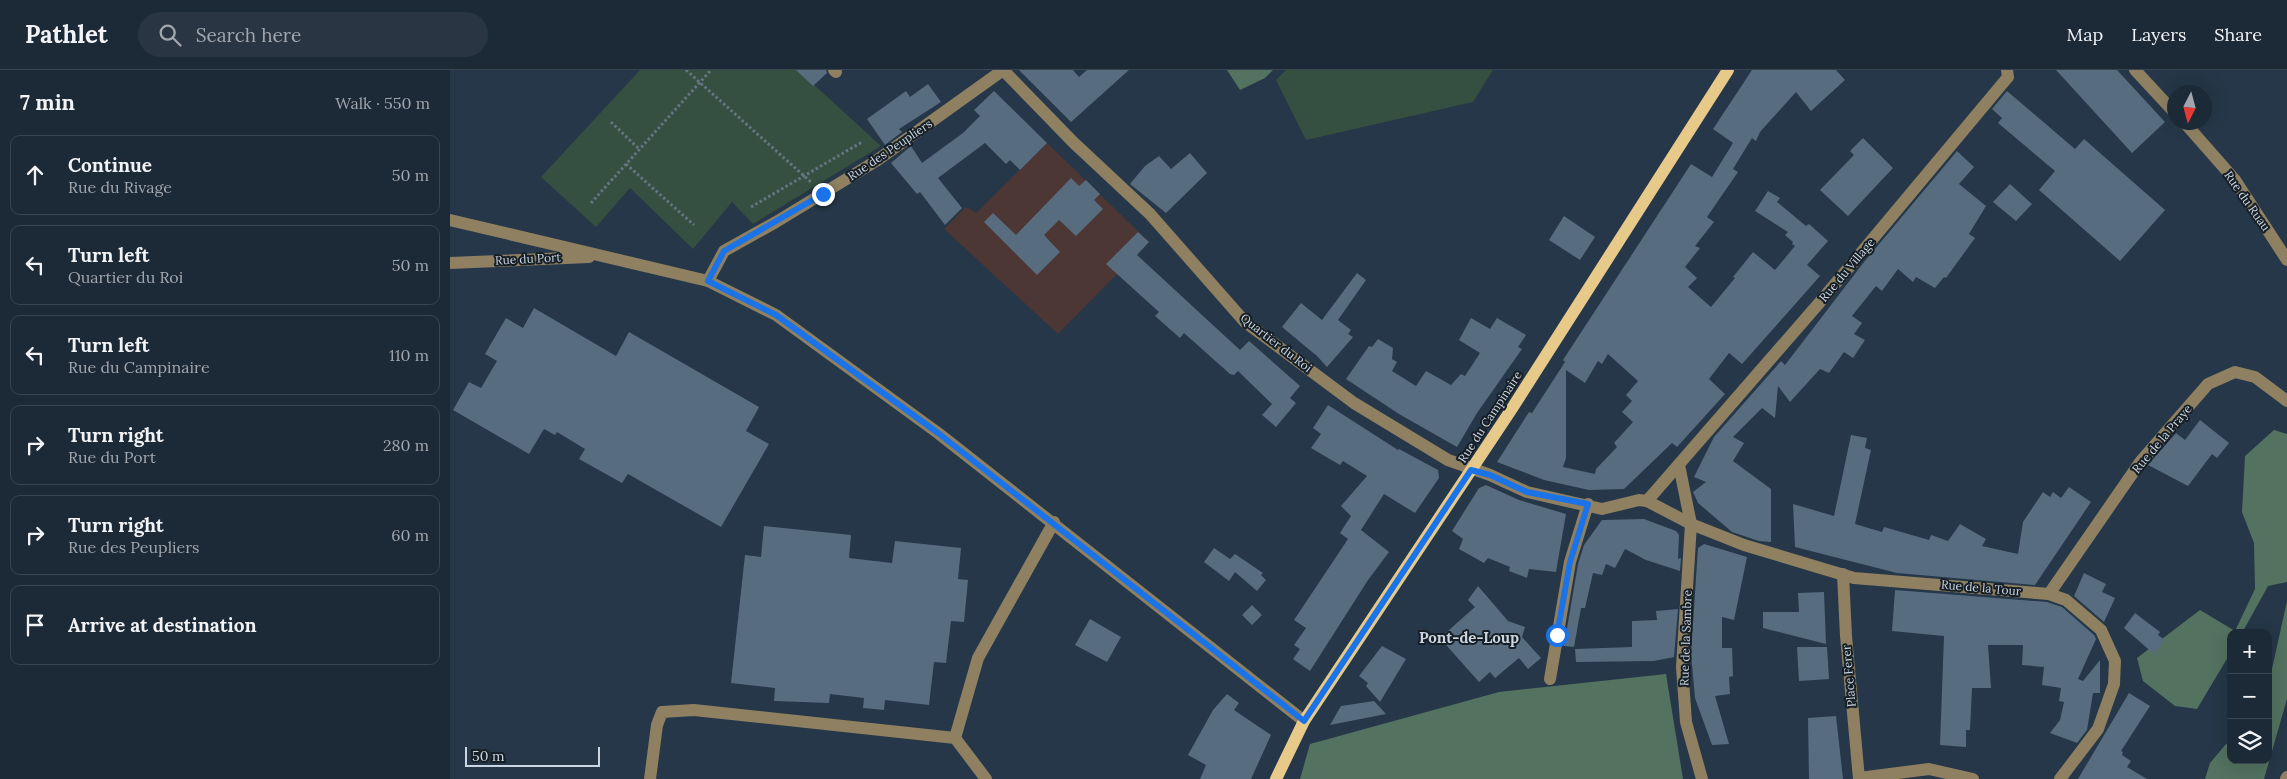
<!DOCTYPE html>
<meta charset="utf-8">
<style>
body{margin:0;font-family:Lora,serif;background:#293542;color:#f1f3f6}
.controls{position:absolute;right:15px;bottom:15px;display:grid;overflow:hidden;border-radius:10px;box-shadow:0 5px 20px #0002}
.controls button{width:45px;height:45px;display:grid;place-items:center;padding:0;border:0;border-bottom:1px solid #3a4551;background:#1c2936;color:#f1f3f6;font:25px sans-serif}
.compass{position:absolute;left:1717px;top:15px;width:45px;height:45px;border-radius:50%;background:#1c2936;box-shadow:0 5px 20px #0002;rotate:186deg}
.scale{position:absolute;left:15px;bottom:12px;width:135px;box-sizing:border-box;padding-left:5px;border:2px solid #cbd6e1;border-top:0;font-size:14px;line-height:18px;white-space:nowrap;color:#cbd6e1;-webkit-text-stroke:4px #161e26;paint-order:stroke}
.stop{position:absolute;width:15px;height:15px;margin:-11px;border:4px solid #1a73e8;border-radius:50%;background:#fff}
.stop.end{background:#1a73e8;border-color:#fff;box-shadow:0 1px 5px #0008}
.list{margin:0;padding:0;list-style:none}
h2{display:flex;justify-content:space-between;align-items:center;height:65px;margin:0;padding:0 20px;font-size:21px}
h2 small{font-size:16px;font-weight:400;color:#a0a6ad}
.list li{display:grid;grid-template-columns:32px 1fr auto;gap:15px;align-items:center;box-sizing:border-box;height:80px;margin:0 10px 10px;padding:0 10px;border:1px solid #3a4551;border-radius:10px}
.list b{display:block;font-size:19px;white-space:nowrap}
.list p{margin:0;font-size:16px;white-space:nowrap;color:#a0a6ad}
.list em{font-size:16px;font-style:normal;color:#a0a6ad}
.icon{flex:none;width:28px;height:28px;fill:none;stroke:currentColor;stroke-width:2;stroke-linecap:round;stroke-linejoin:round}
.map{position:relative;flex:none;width:1837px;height:709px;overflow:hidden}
header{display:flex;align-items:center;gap:30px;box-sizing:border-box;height:70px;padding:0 25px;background:#1c2936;border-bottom:1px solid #3a4551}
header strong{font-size:24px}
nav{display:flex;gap:28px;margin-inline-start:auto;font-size:18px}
.search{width:350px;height:45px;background:#293542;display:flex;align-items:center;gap:12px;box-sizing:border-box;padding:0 18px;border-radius:28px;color:#a0a6ad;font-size:19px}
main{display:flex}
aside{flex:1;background:#1c2936}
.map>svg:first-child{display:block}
</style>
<header>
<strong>Pathlet</strong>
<div class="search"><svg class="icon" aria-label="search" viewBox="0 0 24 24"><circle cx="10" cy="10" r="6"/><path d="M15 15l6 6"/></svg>Search here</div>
<nav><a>Map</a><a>Layers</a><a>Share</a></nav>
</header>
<main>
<aside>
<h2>7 min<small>Walk · 550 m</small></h2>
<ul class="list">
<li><svg class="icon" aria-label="ahead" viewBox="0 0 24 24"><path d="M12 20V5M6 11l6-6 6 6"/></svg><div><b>Continue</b><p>Rue du Rivage</p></div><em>50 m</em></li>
<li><svg class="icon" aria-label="left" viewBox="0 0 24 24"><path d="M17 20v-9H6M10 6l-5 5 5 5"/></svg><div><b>Turn left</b><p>Quartier du Roi</p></div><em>50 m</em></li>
<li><svg class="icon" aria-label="left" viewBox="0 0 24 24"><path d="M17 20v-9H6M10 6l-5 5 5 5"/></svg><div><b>Turn left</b><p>Rue du Campinaire</p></div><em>110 m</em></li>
<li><svg class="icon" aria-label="right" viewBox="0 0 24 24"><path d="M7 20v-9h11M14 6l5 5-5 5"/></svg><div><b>Turn right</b><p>Rue du Port</p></div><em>280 m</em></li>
<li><svg class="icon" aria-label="right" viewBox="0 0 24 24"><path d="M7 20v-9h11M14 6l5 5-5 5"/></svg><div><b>Turn right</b><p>Rue des Peupliers</p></div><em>60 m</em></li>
<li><svg class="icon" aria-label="arrive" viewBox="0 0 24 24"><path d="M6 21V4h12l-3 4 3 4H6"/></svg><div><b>Arrive at destination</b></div></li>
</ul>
</aside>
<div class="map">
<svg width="1837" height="709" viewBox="0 0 1837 709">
<rect width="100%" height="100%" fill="#253748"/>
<path fill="#4c3734" d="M 597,73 L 699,172 L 608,264 L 494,159 L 516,137 L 526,143 Z"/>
<g fill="#354f40">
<path d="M 190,0 L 348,0 L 431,76 L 303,154 L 282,132 L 243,179 L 180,118 L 146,157 L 91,107 Z"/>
<path d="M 836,0 L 1043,0 L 1023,32 L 856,70 L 826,10 Z"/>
</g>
<g fill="#537260">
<path d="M 777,0 L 823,0 L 815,8 L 790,20 Z"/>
<path d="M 1824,360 L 1837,364 L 1837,512 L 1818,516 L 1792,563 L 1781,563 L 1781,582 L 1747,639 L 1725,636 L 1693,611 L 1687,588 L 1750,540 L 1785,561 L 1805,519 L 1804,473 L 1792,442 L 1795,386 Z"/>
<path d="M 1837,531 L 1837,629 L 1814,709 L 1755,709 L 1760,693 L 1776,674 L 1781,675 L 1781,690 L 1818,690 L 1818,617 Z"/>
<path d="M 1216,604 L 1233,709 L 850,709 L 860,674 L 1049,622 Z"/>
</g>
<g fill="#586c7f" fill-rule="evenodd">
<path d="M 346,0 L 376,0 L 377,3 L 363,16 Z"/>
<path d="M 569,0 L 623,0 L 629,7 L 637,0 L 679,0 L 621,52 Z"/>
<path d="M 1302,0 L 1386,0 L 1395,10 L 1361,41 L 1346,22 L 1310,62 L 1306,71 L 1302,68 L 1283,99 L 1288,102 L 1257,147 L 1264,152 L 1245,176 L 1250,178 L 1235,197 L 1247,208 L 1238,217 L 1261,237 L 1285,208 L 1283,207 L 1303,182 L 1325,200 L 1345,176 L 1342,174 L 1343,172 L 1335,165 L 1338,162 L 1305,141 L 1318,121 L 1330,128 L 1327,132 L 1356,156 L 1359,154 L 1378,171 L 1357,195 L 1370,206 L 1292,294 L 1279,283 L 1259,309 L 1275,324 L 1227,377 L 1222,373 L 1174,419 L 1139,420 L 1094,410 L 1047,392 L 1079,342 L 1082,343 L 1115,292 L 1113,290 L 1241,94 L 1262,107 L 1283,73 L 1263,59 ZM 1158,284 L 1188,311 L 1176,325 L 1182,331 L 1172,342 L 1183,352 L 1164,373 L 1167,377 L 1146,399 L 1145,404 L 1113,397 L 1116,388 L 1116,300 L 1135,313 L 1148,291 L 1152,294 Z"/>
<path d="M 1606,0 L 1667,0 L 1715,52 L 1682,83 Z"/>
<path d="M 478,14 L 491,32 L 449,59 L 452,62 L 435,75 L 417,49 L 456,21 L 460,27 Z"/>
<path d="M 544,21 L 597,73 L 570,100 L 560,90 L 556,94 L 535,73 L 488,108 L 512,138 L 495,155 L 470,122 L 467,124 L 441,93 L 461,76 L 472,93 L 513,63 L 530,46 L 524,40 Z"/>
<path d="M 1557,21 L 1625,79 L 1634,69 L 1715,140 L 1670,191 L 1589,120 L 1605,101 L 1548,53 L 1552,48 L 1542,39 Z"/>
<path d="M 1413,68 L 1443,98 L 1398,146 L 1370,120 L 1404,85 L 1400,81 Z"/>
<path d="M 1507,81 L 1524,97 L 1509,114 L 1536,136 L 1519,164 L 1525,168 L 1496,208 L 1494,207 L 1485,218 L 1466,207 L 1463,212 L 1448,199 L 1432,221 L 1426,216 L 1402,246 L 1412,253 L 1404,264 L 1415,270 L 1403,288 L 1394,282 L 1379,303 L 1370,299 L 1340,332 L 1328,316 L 1325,348 L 1312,338 L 1283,367 L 1294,373 L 1283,391 L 1321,419 L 1321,472 L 1309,471 L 1282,462 L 1248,433 L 1243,422 L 1256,412 L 1244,407 L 1264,367 L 1331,291 L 1335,295 L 1414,192 Z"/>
<path d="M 740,83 L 757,103 L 716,143 L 680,114 L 695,96 L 709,86 L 721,99 Z"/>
<path d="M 621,108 L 629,116 L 636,110 L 650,124 L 644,130 L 653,139 L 626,166 L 609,150 L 594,165 L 610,182 L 587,205 L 534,152 L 543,143 L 566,165 Z"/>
<path d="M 1560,114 L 1582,134 L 1566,151 L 1543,132 Z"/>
<path d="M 1114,146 L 1145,167 L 1130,190 L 1099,170 Z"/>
<path d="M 688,162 L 699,172 L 687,185 L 790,280 L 799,271 L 850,316 L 840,328 L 846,333 L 826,357 L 812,345 L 822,334 L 788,301 L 784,305 L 780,304 L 734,263 L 730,268 L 705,246 L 709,242 L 656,194 Z"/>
<path d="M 907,203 L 916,210 L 888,250 L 901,260 L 898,264 L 903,267 L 877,297 L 867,286 L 832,257 L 851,233 L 872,250 Z"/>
<path d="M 84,238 L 166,286 L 179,262 L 309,337 L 296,361 L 319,374 L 271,457 L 178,404 L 172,413 L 129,389 L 135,379 L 107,362 L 105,365 L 94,359 L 79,384 L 3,340 L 19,312 L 31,318 L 47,291 L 35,284 L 56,248 L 73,258 Z"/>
<path d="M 1021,248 L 1040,259 L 1047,248 L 1076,265 L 1068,277 L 1072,279 L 1027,343 L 1007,377 L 949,344 L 896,309 L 919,276 L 922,277 L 928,269 L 943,278 L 942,289 L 947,292 L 942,301 L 966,316 L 976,301 L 1001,315 L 1011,304 L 1015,306 L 1030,283 L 1009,270 Z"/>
<path d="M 878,335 L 948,380 L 949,379 L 988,400 L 989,408 L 965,443 L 934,424 L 911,460 L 939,482 L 918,510 L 860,601 L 843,589 L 850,579 L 844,575 L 856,558 L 844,550 L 898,469 L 890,463 L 901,446 L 891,436 L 917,406 L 893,391 L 890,395 L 861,378 L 871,364 L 863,358 Z"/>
<path d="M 1750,350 L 1779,373 L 1767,388 L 1762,384 L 1738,416 L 1698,395 L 1726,363 L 1735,370 Z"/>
<path d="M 1401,365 L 1417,368 L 1415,378 L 1421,380 L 1405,454 L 1432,462 L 1434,457 L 1479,470 L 1481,465 L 1498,471 L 1510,454 L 1536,469 L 1532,476 L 1568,484 L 1573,452 L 1593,422 L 1600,427 L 1603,422 L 1611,428 L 1619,417 L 1641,432 L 1585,515 L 1447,503 L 1345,477 L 1343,434 L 1384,446 Z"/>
<path d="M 1036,415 L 1069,430 L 1116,444 L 1106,502 L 1079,499 L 1077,508 L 1059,501 L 1060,497 L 1038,488 L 1034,493 L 1009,479 L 1013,469 L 1002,461 L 1029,418 Z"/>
<path d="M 1194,449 L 1226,461 L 1229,465 L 1228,489 L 1231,488 L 1230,501 L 1196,490 L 1175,479 L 1165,498 L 1156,494 L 1152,505 L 1143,503 L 1135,538 L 1131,538 L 1124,577 L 1114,576 L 1128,494 L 1134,475 L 1152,450 Z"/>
<path d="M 314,456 L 401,465 L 399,488 L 442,493 L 445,471 L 511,478 L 508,509 L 518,510 L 514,552 L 501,551 L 496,593 L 484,592 L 479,635 L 435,630 L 434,640 L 413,638 L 414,628 L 380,624 L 379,633 L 324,631 L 325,618 L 281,613 L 295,485 L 311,487 Z"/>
<path d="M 1254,474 L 1297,487 L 1284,550 L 1272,547 L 1272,578 L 1282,578 L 1283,606 L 1279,607 L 1280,624 L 1265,626 L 1279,674 L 1262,675 L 1245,628 L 1241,584 L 1248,478 Z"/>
<path d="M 764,478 L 780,489 L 785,484 L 813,503 L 811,505 L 816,510 L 807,521 L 785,502 L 779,511 L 754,492 Z"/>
<path d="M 1634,503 L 1656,514 L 1652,522 L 1665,528 L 1654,552 L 1624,526 Z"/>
<path d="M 1028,516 L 1058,551 L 1075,557 L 1072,567 L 1091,588 L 1078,599 L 1069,588 L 1045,608 L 1040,602 L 1029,612 L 990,568 L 1025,537 L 1018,530 Z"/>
<path d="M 1445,520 L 1597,532 L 1612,537 L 1644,565 L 1646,569 L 1628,609 L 1633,611 L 1650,590 L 1650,623 L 1643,623 L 1637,660 L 1627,673 L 1600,663 L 1610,650 L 1614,632 L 1609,631 L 1611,618 L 1592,615 L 1594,597 L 1572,595 L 1573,575 L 1538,575 L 1541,618 L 1522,618 L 1520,660 L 1516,660 L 1516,677 L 1490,675 L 1494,566 L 1442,561 Z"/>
<path d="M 1374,522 L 1376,574 L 1313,558 L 1313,542 L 1349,542 L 1348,523 Z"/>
<path d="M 802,535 L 812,545 L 802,555 L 792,545 Z"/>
<path d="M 1228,539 L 1224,587 L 1204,591 L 1126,592 L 1125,579 L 1182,577 L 1182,551 L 1207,550 L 1206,541 Z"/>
<path d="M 1685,543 L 1710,562 L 1708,565 L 1715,570 L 1704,584 L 1674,558 Z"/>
<path d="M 640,549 L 671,567 L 657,592 L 625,575 Z"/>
<path d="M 932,576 L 956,589 L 930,632 L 916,616 L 918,613 L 909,606 Z"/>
<path d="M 1347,577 L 1377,577 L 1379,609 L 1349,611 Z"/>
<path d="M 1679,623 L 1700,636 L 1671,681 L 1673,682 L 1672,685 L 1681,691 L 1677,697 L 1697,709 L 1628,709 Z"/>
<path d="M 777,624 L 789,633 L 784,640 L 821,665 L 801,709 L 750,709 L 756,695 L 738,685 L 763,640 Z"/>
<path d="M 924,631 L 936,644 L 880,655 L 891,636 Z"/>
<path d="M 1386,646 L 1393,709 L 1359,709 L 1358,648 Z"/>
</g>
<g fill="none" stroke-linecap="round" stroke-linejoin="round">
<g stroke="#667584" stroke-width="3" stroke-dasharray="2.5 2.5" stroke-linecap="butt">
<path d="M 236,0 L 362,113"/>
<path d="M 161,52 L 189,79"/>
<path d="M 176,94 L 244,155"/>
<path d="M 141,133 L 261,0"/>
<path d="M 301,137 L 412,72"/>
</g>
<g stroke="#8e8061" stroke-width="12">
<path d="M 384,0 L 386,2"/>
<path d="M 553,0 L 623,72 L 700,144 L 795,252 L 904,333 L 998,390 L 1040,405 L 1077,422 L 1152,439 L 1189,430 L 1197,431 L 1241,454 L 1294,475 L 1404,508 L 1599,524 L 1616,530 L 1651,560 L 1665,591 L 1664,614 L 1648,659 L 1610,709"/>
<path d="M 1685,0 L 1724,42"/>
<path d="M 1734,52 L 1785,110 L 1837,190"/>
<path d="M 0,150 L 258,211 L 326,245 L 488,363 L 854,651"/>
<path d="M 0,193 L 139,187"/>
<path d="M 258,211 L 274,181 L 326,152 L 426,91 L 553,0"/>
<path d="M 1229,395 L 1241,454 L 1232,597 L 1236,652 L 1252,709"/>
<path d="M 1197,431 L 1370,232 L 1558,7 L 1557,0"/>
<path d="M 1393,504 L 1396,566 L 1409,709"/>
<path d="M 1599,524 L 1691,391 L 1758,314 L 1785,302 L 1805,307 L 1837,331"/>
<path d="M 1100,609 L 1120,492 L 1138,434"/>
<path d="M 505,668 L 528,588 L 604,452"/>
<path d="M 1409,708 L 1479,699 L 1523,709"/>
<path d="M 200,709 L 207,655 L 212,642 L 244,640 L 505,668 L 536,709"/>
<path d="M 1836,709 L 1837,707"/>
</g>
<path stroke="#e7ca89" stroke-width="12" d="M 826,709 L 854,651 L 1061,340 L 1278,0"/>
</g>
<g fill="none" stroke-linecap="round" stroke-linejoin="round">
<path stroke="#1a73e8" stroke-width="6" d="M 373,124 L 274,181 L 258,211 L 326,245 L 488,363 L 854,651 L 1021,400 L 1040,405 L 1077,422 L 1138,434 L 1120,492 L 1107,565"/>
</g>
<g text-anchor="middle" stroke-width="4" stroke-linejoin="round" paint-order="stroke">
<g font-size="12" fill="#cbd6e1" stroke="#161e26">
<text transform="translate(440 80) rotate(-34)" y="4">Rue des Peupliers</text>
<text transform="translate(1797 131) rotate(55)" y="4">Rue du Ruau</text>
<text transform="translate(78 189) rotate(-3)" y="4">Rue du Port</text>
<text transform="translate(1397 200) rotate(-50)" y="4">Rue du Village</text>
<text transform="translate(826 273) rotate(38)" y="4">Quartier du Roi</text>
<text transform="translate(1040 347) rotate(-57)" y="4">Rue du Campinaire</text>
<text transform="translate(1712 369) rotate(-50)" y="4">Rue de la Praye</text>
<text transform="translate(1531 518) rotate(5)" y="4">Rue de la Tour</text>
<text transform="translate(1236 568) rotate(-88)" y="4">Rue de la Sambre</text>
<text transform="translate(1399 606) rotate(-95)" y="4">Place Ferer</text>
</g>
<g font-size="15" font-weight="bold" fill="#cbd6e1" stroke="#161e26">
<text x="1019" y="573">Pont-de-Loup</text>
</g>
</g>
</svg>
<div class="controls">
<button>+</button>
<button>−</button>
<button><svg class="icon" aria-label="layers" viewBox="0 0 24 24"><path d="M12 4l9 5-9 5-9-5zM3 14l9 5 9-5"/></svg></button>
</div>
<svg class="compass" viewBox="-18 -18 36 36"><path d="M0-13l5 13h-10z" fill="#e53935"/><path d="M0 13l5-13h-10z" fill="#a0a6ad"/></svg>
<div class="scale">50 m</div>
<div class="stop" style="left:1107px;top:565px"></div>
<div class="stop end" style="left:373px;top:124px"></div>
</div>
</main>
